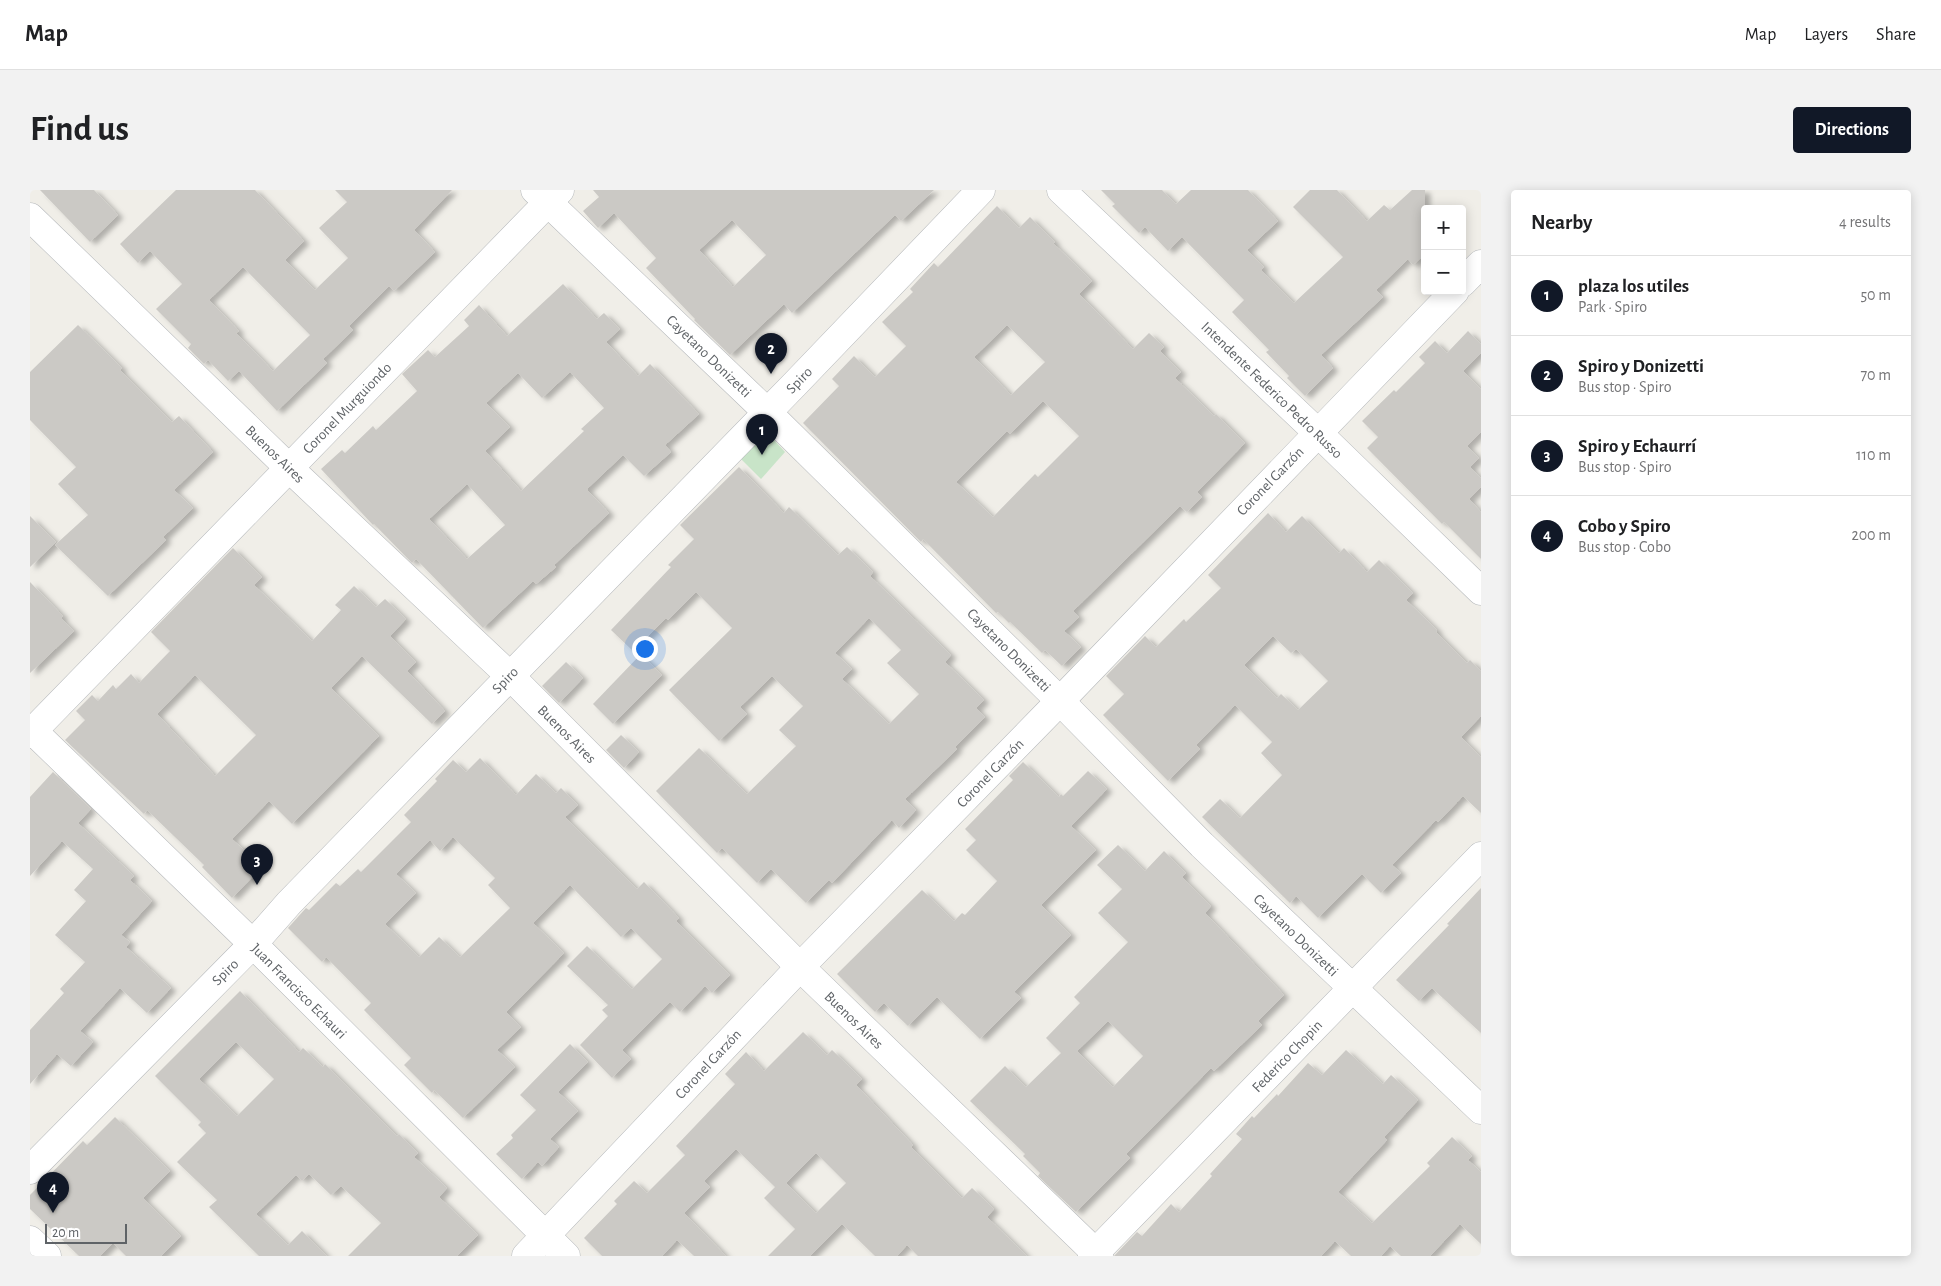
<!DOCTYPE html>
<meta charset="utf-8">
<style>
body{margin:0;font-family:"Alegreya Sans",sans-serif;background:#f2f2f2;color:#202124}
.controls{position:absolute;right:15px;top:15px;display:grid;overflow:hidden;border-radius:5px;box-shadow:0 2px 12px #0003}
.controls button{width:45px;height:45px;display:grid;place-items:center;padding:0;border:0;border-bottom:1px solid #e0e0e0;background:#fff;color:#202124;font:25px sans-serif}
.scale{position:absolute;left:15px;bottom:12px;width:82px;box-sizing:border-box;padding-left:5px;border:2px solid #5f6367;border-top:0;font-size:14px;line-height:18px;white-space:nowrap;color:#5f6367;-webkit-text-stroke:4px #fff;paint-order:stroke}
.you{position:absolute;left:614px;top:458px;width:18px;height:18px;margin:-12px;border:4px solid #fff;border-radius:50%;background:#1a73e8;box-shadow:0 0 0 8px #1a73e833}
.badge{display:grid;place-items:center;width:32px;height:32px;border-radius:50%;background:#111827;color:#fff;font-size:16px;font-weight:700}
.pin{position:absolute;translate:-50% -41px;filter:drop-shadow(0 1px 2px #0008)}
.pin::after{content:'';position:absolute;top:26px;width:18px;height:15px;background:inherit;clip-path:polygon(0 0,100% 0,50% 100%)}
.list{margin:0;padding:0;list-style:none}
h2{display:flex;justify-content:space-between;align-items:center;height:65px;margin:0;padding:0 20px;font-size:21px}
h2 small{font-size:16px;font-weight:400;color:#757577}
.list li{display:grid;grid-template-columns:32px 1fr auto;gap:15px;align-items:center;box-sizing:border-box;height:80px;padding:0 20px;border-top:1px solid #e0e0e0}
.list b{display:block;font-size:19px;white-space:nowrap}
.list p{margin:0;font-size:16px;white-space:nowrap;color:#757577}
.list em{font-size:16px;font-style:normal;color:#757577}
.map{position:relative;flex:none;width:1451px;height:1066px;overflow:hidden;border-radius:5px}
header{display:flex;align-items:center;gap:30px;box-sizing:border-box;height:70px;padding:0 25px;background:#fff;border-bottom:1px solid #e0e0e0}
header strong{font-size:24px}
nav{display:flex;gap:28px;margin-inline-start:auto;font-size:18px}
.intro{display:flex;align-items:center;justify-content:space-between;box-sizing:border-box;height:120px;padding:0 30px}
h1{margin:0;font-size:35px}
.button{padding:12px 22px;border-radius:5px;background:#111827;color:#fff;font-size:18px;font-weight:700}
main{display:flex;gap:30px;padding:0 30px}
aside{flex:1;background:#fff;border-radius:5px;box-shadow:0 2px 12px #0003}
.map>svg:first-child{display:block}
</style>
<header>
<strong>Map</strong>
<nav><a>Map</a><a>Layers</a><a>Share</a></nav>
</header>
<div class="intro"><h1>Find us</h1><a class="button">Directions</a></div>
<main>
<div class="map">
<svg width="1451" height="1066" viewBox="0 0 1451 1066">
<defs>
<filter id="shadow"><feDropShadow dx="5.5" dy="3" stdDeviation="2.5" flood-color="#0004"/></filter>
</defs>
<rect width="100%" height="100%" fill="#f0eee8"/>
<path fill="#c8e4c8" d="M 736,241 L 755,262 L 731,289 L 709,267 Z"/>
<g fill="#cbc9c5" fill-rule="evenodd" filter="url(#shadow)">
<path d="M 10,0 L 64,0 L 88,25 L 60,52 Z"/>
<path d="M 146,0 L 225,0 L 274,51 L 255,70 L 285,100 L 318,68 L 289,38 L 317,12 L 305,0 L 422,0 L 384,40 L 405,62 L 364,101 L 359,96 L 319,136 L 323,140 L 293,169 L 297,173 L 247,221 L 209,181 L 198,191 L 178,170 L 174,174 L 158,158 L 161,154 L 126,119 L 152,94 L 120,61 L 108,73 L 90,54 ZM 213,77 L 280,145 L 243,181 L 206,143 L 209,141 L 179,110 Z"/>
<path d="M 563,0 L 904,0 L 871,31 L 865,25 L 762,123 L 754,114 L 700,165 L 664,130 L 665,129 L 616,78 L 626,68 L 584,23 L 568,38 L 553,21 L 569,7 ZM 702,30 L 736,65 L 703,97 L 669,60 Z"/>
<path d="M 1071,0 L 1132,0 L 1146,14 L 1161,0 L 1218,0 L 1248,31 L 1217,60 L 1234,77 L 1231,80 L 1264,113 L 1313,67 L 1263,17 L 1280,0 L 1307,0 L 1337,31 L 1354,15 L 1360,20 L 1382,0 L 1395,0 L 1395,64 L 1383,75 L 1378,69 L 1346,100 L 1353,107 L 1291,165 L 1303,178 L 1275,206 L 1257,188 L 1259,186 L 1236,162 L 1239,160 L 1202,122 L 1214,110 L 1152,47 L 1138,61 L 1115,37 L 1109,43 L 1082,16 L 1085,14 Z"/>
<path d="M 967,16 L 989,38 L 1000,27 L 1025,52 L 1023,53 L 1062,91 L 1049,104 L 1103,159 L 1119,143 L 1134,157 L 1130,161 L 1151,182 L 1145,188 L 1184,226 L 1186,224 L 1215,253 L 1167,302 L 1172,307 L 1157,322 L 1150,316 L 1043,421 L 1049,427 L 1034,441 L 1051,457 L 1032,476 L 1015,460 L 1012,463 L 980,432 L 979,433 L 968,422 L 966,423 L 893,349 L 891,352 L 773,233 L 809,196 L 802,189 L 824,166 L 845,187 L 876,156 L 852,132 L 883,102 L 880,99 L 904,73 L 908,77 ZM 977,135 L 1015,172 L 981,205 L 944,167 ZM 1013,211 L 1049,246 L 1008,287 L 1005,284 L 963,327 L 926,292 L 977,241 L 980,244 Z"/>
<path d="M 533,94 L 567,129 L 574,123 L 590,139 L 576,152 L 608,186 L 620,174 L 669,224 L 635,255 L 641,262 L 614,286 L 593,265 L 558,298 L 557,300 L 579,323 L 524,375 L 526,377 L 506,394 L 503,391 L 453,438 L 386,369 L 382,373 L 344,334 L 343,335 L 291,279 L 312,260 L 315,263 L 343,236 L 346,240 L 387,201 L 372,184 L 398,160 L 405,167 L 439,136 L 434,130 L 449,115 L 477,146 ZM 540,182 L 574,218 L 551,239 L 554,241 L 491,301 L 455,261 L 480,237 L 456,213 L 488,183 L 512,208 ZM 437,294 L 475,335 L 437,369 L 399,329 Z"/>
<path d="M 48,135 L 92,178 L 90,180 L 142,232 L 149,226 L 183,262 L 144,300 L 163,318 L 133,347 L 136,350 L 78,406 L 25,355 L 58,325 L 28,294 L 46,277 L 0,230 L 0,182 Z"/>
<path d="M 1438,141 L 1451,154 L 1451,163 L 1433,181 L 1451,199 L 1451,242 L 1437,256 L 1449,268 L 1440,277 L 1451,288 L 1451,297 L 1439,309 L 1451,322 L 1451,369 L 1414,332 L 1412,334 L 1337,258 L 1348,247 L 1332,231 L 1364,200 L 1366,202 L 1395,173 L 1389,167 L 1405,151 L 1417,163 Z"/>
<path d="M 709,277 L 754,323 L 759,317 L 808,365 L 817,357 L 843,382 L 840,386 L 921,465 L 915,472 L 954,510 L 946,518 L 955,527 L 925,557 L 927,559 L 875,609 L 886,620 L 869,638 L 862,630 L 802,693 L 799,690 L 776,713 L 741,679 L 727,693 L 692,658 L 687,663 L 626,601 L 669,558 L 717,604 L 766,556 L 749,540 L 773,516 L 742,486 L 710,517 L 717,524 L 689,551 L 639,500 L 702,438 L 666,402 L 638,430 L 636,428 L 603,461 L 581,440 L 641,377 L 638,375 L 664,349 L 650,335 ZM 839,428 L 871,460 L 857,473 L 889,504 L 859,534 L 812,489 L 822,479 L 805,463 Z"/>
<path d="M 1238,323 L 1256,342 L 1272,326 L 1309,363 L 1314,358 L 1337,382 L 1349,370 L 1383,403 L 1376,410 L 1407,440 L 1406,442 L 1437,473 L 1440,470 L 1451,481 L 1451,526 L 1431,547 L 1451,567 L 1451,623 L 1433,606 L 1408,632 L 1406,630 L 1362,675 L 1371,683 L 1351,703 L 1332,684 L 1288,728 L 1266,706 L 1260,713 L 1172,627 L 1190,609 L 1210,628 L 1252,585 L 1231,563 L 1242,552 L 1205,515 L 1166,555 L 1170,559 L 1138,591 L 1073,525 L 1094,504 L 1076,486 L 1115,446 L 1126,457 L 1154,429 L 1156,432 L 1191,398 L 1178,385 ZM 1243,446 L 1261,463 L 1266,459 L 1298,491 L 1268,520 L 1251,504 L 1247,508 L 1214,475 Z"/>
<path d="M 0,326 L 26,352 L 0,377 Z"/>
<path d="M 203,358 L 232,387 L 224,395 L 282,451 L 311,420 L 305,415 L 324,396 L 346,417 L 355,409 L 376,429 L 360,446 L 386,472 L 377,481 L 415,521 L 402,534 L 332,466 L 301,498 L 349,546 L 262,634 L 239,611 L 202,649 L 232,677 L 202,708 L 172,677 L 174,675 L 117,620 L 114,624 L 35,550 L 55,530 L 46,521 L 62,505 L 68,511 L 83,495 L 86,499 L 101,484 L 109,493 L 140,461 L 121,442 ZM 165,485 L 226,545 L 185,586 L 127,524 Z"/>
<path d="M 0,392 L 33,426 L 31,428 L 44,441 L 0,483 Z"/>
<path d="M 611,464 L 632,485 L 583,534 L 563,514 Z"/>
<path d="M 536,472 L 553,488 L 529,513 L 512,496 Z"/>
<path d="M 591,545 L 609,562 L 594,578 L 576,560 Z"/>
<path d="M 450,568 L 486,605 L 506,584 L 526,603 L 531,598 L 548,615 L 535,627 L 607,699 L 614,692 L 649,728 L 646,731 L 700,785 L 682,803 L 675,796 L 650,822 L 640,812 L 592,860 L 601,869 L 582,888 L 550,855 L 578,826 L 572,820 L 578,815 L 537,776 L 557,756 L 602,799 L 632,769 L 601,738 L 591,747 L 540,695 L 503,733 L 534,763 L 476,822 L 491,837 L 467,860 L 485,877 L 433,928 L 404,900 L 402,903 L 374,875 L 381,868 L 334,820 L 341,813 L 296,767 L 292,772 L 258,738 L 276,718 L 279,720 L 306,693 L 310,696 L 328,679 L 331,682 L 381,632 L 374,625 L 407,591 L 405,589 L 423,570 L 436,582 ZM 423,647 L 465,688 L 458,695 L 480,718 L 430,767 L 409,747 L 389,767 L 355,734 L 386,703 L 366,684 L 400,650 L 410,661 Z"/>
<path d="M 993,572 L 1029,607 L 1031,604 L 1033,606 L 1058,581 L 1077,599 L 1041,636 L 1066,660 L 1011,715 L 1041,745 L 984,802 L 991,808 L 950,849 L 907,807 L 878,836 L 854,813 L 845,822 L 807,784 L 892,700 L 924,731 L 932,723 L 935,725 L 967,691 L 936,660 L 946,650 L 935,639 L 983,590 L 979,586 Z"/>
<path d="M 23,582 L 61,619 L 48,633 L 104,686 L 100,690 L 122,711 L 91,745 L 100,752 L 96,757 L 141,798 L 117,823 L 90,798 L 50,841 L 63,852 L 41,876 L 27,864 L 0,894 L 0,840 L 34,803 L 30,799 L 55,772 L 25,745 L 56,711 L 44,700 L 63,679 L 32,651 L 0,686 L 0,607 Z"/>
<path d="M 1088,655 L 1115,681 L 1134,661 L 1156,683 L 1152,687 L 1181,716 L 1175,723 L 1254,805 L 1228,831 L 1232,835 L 1184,881 L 1181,878 L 1096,964 L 1100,968 L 1046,1022 L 1008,986 L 1010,983 L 993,966 L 995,964 L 940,911 L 975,876 L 996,897 L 1031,863 L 1016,848 L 1050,813 L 1044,807 L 1098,752 L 1068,723 L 1092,699 L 1067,675 ZM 1078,831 L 1113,866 L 1083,897 L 1047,861 Z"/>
<path d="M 1451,698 L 1451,843 L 1402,798 L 1389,811 L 1366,790 L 1419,735 L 1417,734 Z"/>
<path d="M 210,801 L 269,862 L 273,858 L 293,877 L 295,874 L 367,946 L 369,944 L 388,963 L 384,967 L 417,998 L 409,1007 L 448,1045 L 427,1066 L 318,1066 L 351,1033 L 311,996 L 301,1005 L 279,984 L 272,991 L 266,985 L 226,1024 L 258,1055 L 272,1041 L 297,1066 L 229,1066 L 179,1017 L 187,1010 L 147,972 L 176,943 L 168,935 L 171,932 L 125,886 ZM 206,852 L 244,889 L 207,926 L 169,889 Z"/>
<path d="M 773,842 L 797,865 L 802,860 L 832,889 L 826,895 L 883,955 L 881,957 L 932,1008 L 942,998 L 964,1019 L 957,1027 L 997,1066 L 888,1066 L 877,1055 L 867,1066 L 845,1066 L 812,1034 L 780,1066 L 738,1066 L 765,1039 L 734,1008 L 745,997 L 706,959 L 674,991 L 680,997 L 654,1023 L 696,1066 L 664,1066 L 647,1050 L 632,1066 L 572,1066 L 554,1048 L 587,1014 L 584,1011 L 604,991 L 617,1003 L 655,965 L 646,956 L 705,894 L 695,884 L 716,862 L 734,881 ZM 786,963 L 816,993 L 786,1023 L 756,993 Z"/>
<path d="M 540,854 L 558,872 L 528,902 L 548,921 L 520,949 L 529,957 L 512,976 L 508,972 L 492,989 L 466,964 L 483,948 L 481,945 L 506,920 L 490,905 Z"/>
<path d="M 1316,860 L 1353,894 L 1361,885 L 1388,910 L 1354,947 L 1357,950 L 1308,1002 L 1342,1033 L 1400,976 L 1397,973 L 1422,947 L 1442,966 L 1438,970 L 1451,982 L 1451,1054 L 1430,1034 L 1400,1066 L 1371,1066 L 1360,1056 L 1351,1066 L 1321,1066 L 1305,1051 L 1291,1066 L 1084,1066 L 1107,1042 L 1112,1046 L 1141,1014 L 1149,1022 L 1182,986 L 1180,984 L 1212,949 L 1206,944 L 1222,926 L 1224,928 L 1247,904 L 1248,906 L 1278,873 L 1292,885 Z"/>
<path d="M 85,927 L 140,981 L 113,1008 L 151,1046 L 131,1066 L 96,1066 L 83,1053 L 70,1066 L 49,1066 L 0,1019 L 0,1005 L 53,951 L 57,955 Z"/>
</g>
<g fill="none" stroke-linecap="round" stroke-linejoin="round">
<g stroke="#b5b8bb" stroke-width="29">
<g id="minor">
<path d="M 505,0 L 737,222 L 1030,511 L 1172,655 L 1451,920"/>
<path d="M 0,27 L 259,278 L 480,486 L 770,777 L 1069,1066"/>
<path d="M 1432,93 L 1451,74"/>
<path d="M 0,538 L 223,754 L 536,1066"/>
<path d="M 0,544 L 530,0"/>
<path d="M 0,980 L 223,754 L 259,713 L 764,195 L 951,0"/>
<path d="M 0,1050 L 17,1066"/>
<path d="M 496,1066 L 770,777 L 1030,511 L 1425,101"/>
<path d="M 1062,1066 L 1451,666"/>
</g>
</g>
<g stroke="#b5b8bb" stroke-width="29">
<path id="tertiary" d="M 1031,0 L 1287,242 L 1451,401"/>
</g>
<use href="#minor" stroke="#fff" stroke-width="28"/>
<use href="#tertiary" stroke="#fff" stroke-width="28"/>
</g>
<g text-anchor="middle" stroke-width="4.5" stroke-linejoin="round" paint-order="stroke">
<g font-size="15" fill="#5f6367" stroke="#fff">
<text transform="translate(679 166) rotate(44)" y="5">Cayetano Donizetti</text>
<text transform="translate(769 190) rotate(-46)" y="5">Spiro</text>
<text transform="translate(1242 200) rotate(44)" y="5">Intendente Federico Pedro Russo</text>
<text transform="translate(317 218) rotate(-46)" y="5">Coronel Murguiondo</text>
<text transform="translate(245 264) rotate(44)" y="5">Buenos Aires</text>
<text transform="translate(1240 291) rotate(-46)" y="5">Coronel Garzón</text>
<text transform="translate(979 460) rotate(45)" y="5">Cayetano Donizetti</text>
<text transform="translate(475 490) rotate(-46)" y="5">Spiro</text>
<text transform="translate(537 544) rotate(45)" y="5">Buenos Aires</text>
<text transform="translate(960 583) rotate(-46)" y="5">Coronel Garzón</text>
<text transform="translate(1266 745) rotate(44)" y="5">Cayetano Donizetti</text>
<text transform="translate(195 782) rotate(-45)" y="5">Spiro</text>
<text transform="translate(269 801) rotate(45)" y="5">Juan Francisco Echauri</text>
<text transform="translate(824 830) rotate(44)" y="5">Buenos Aires</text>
<text transform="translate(1257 866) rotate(-46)" y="5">Federico Chopin</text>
<text transform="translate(678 874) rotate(-47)" y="5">Coronel Garzón</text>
</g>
</g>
</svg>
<div class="controls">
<button>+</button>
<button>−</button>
</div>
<div class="scale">20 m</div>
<div class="you"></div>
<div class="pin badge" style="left:732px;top:265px">1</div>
<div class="pin badge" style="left:741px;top:184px">2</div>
<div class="pin badge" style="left:227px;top:695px">3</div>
<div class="pin badge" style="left:23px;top:1023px">4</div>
</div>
<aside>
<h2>Nearby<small>4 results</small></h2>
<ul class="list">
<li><span class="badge">1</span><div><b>plaza los utiles</b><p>Park · Spiro</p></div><em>50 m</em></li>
<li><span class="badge">2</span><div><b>Spiro y Donizetti</b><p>Bus stop · Spiro</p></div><em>70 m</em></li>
<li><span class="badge">3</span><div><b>Spiro y Echaurrí</b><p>Bus stop · Spiro</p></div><em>110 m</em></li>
<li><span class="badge">4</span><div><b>Cobo y Spiro</b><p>Bus stop · Cobo</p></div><em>200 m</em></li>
</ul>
</aside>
</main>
